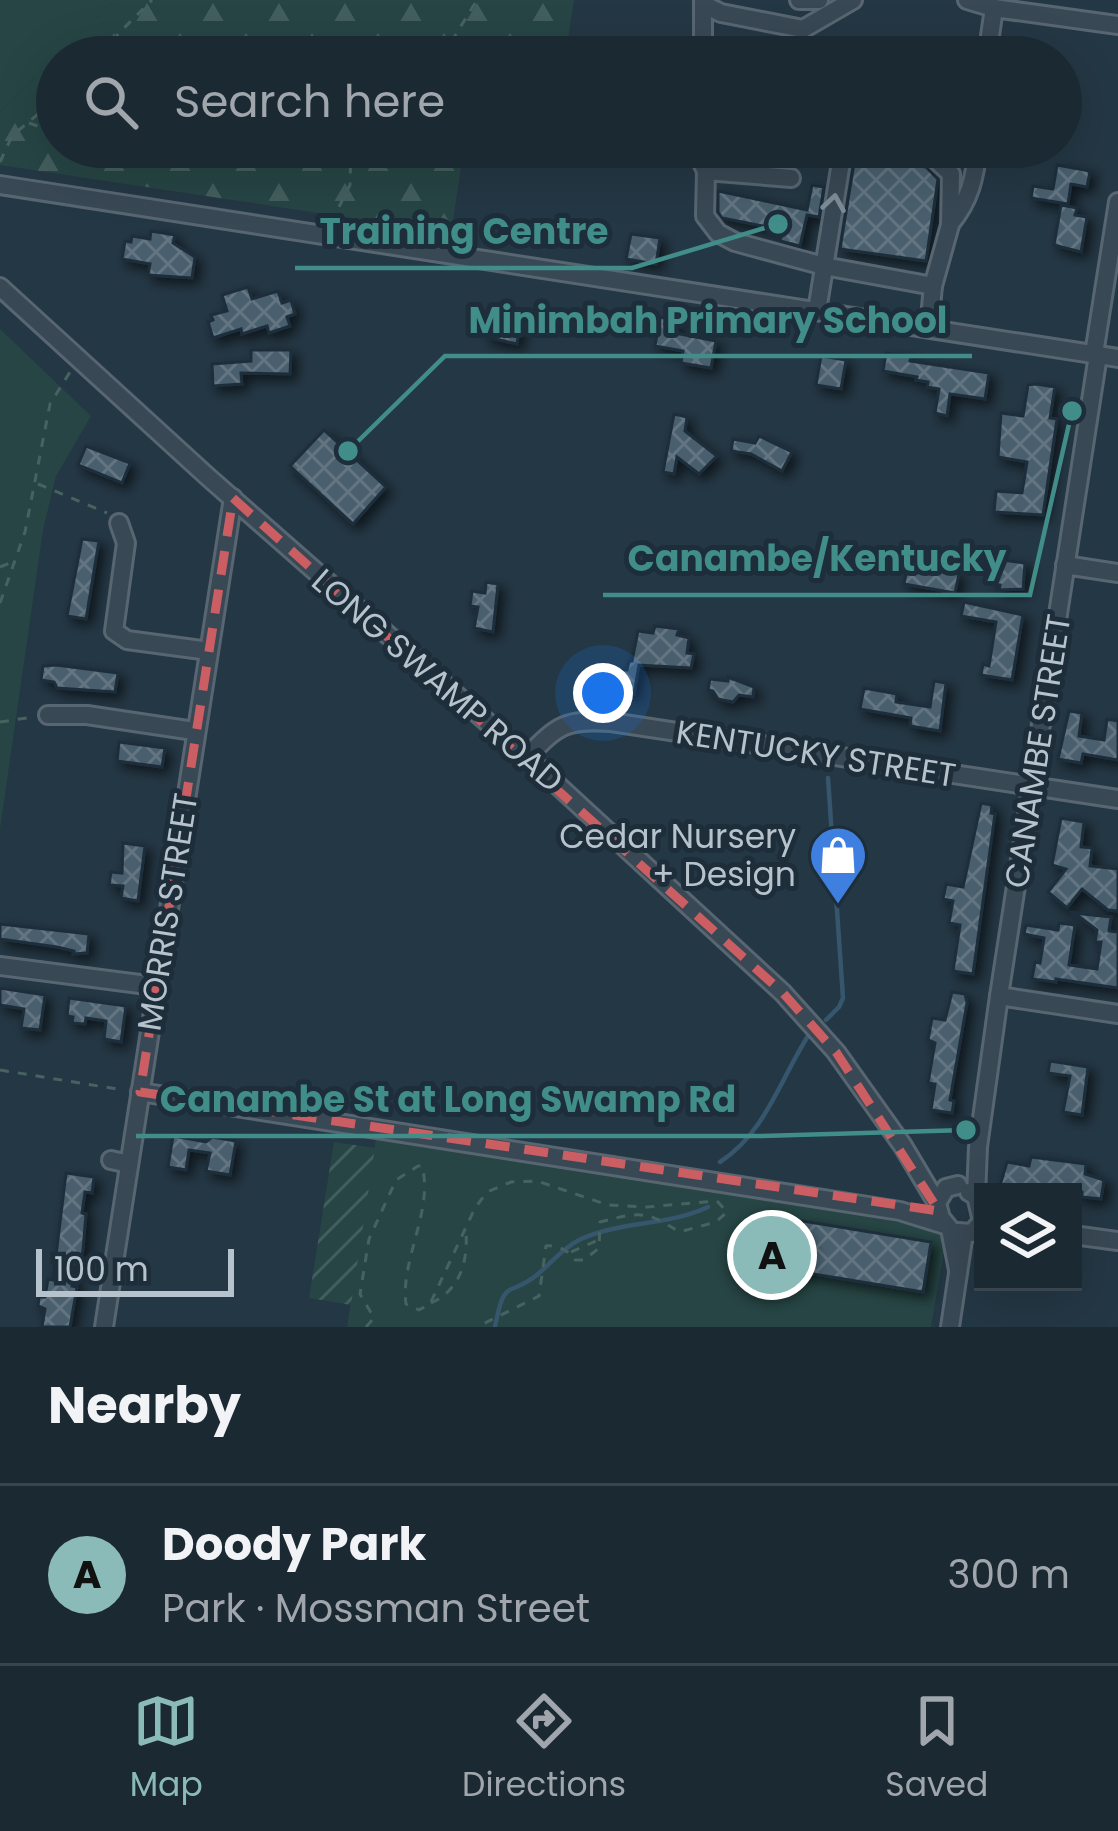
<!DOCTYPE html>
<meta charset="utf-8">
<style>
body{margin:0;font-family:Poppins,sans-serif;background:#28353f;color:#f1f3f6}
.controls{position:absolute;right:36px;bottom:36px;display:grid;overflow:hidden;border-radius:0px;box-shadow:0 12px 48px #0002}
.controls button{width:108px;height:108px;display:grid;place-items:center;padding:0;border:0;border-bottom:3px solid #39454e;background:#1b2933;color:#f1f3f6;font:60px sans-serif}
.scale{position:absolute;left:36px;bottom:30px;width:198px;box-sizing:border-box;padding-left:12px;border:6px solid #b6c3cd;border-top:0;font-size:33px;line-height:42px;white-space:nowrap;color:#b6c3cd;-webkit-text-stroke:9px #1d2d39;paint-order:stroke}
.you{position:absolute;left:603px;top:693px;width:42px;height:42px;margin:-30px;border:9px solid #fff;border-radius:50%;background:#1a73e8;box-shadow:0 0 0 18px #1a73e833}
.badge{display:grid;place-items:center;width:78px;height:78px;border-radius:50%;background:#8bbbb9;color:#111;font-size:39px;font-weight:700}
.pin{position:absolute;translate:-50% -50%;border:6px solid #fff;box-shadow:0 3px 12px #0006}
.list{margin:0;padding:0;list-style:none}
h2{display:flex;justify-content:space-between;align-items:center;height:156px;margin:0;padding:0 48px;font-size:51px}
h2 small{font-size:39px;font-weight:400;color:#a0a6ac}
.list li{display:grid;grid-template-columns:78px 1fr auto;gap:36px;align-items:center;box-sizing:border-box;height:180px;padding:0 48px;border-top:3px solid #39454e}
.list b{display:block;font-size:45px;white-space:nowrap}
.list p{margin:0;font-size:39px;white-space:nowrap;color:#a0a6ac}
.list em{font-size:39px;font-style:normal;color:#a0a6ac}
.icon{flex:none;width:66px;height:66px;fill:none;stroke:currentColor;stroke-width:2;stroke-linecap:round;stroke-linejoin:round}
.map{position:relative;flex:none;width:1118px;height:1327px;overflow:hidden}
.search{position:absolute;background:#1b2933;box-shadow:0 12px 48px #0002;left:36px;right:36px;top:36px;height:132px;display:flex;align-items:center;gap:30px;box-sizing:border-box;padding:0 42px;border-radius:66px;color:#a0a6ac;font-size:45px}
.sheet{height:336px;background:#1b2933}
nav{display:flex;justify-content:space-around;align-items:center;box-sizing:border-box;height:168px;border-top:3px solid #39454e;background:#1b2933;font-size:33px;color:#a0a6ac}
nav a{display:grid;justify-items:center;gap:6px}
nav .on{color:#8bbbb9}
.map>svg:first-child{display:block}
</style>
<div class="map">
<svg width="1118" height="1327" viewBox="0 0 1118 1327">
<defs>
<pattern id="forest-firs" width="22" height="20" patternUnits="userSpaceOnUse" patternTransform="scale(3)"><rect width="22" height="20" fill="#264544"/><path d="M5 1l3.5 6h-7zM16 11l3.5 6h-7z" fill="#435e5e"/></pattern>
<pattern id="garden-furrows" width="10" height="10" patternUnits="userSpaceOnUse" patternTransform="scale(3)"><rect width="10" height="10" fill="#264544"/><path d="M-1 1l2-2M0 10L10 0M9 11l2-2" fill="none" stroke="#435e5e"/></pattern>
<pattern id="building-cross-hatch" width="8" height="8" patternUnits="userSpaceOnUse" patternTransform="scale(3)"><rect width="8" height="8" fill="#4a5f6d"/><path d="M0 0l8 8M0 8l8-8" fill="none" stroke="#627481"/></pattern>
<filter id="shadow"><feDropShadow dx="5.5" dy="5.5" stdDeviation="6" flood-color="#0009"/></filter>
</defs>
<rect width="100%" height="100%" fill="#243744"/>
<g fill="#264544">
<path d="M 0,0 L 115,0 L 0,112 Z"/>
<path d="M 0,329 L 91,416 L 56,476 L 43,530 L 0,829 Z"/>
<path d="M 376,1138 L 939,1228 L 946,1240 L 931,1327 L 347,1327 Z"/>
</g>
<path fill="url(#forest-firs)" d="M 115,0 L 574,0 L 565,57 L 57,57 L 57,147 L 464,147 L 451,233 L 0,165 L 0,112 Z"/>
<path fill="url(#garden-furrows)" d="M 334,1142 L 375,1148 L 351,1305 L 309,1298 Z"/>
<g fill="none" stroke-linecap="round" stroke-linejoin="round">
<g stroke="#36566d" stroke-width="4.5">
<path d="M 826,1020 L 839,1007 L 843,998 L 828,778"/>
<path d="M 720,1162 C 765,1133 780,1080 808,1036"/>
<path d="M 495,1327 C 505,1275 508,1299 538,1274 C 552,1262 564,1247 581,1239 C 621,1221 668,1226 708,1207"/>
</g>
</g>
<g fill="url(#building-cross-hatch)" stroke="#1f2f3b" stroke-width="3" filter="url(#shadow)">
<path d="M 862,158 L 926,167 L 938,179 L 926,261 L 840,249 L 854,163 Z"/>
<path d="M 1057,165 L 1090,171 L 1087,187 L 1071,184 L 1068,204 L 1031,198 L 1033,186 L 1053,189 Z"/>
<path d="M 812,185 L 824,187 L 819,217 L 807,215 L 800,246 L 780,241 L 783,230 L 722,218 L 718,212 L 718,191 L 807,210 Z"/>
<path d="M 1061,205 L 1077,208 L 1075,215 L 1087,217 L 1081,252 L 1054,245 Z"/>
<path d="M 151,231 L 175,235 L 173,243 L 195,257 L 192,278 L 148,275 L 150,264 L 122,259 L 125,241 L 131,242 L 132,236 L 150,239 Z"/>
<path d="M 631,234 L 660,238 L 656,264 L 626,259 Z"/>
<path d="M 248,287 L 252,299 L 278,291 L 282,303 L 291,300 L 295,314 L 287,317 L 290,326 L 269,333 L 267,326 L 242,334 L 241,329 L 213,338 L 208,322 L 213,320 L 211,315 L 227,311 L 222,295 Z"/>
<path d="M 484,312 L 521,319 L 517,344 L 486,337 L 488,325 L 481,323 Z"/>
<path d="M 660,317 L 677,320 L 675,333 L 716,341 L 711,368 L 681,363 L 683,351 L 655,346 Z"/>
<path d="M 251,350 L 291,350 L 290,374 L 241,373 L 242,384 L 213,386 L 212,364 L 251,361 Z"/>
<path d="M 886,353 L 911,357 L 910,361 L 989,373 L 985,399 L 950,394 L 947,416 L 935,413 L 939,389 L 927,387 L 928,382 L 916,380 L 917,377 L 883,371 Z"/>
<path d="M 821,356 L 846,360 L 841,389 L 816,385 Z"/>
<path d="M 1036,384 L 1055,387 L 1050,418 L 1057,419 L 1043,515 L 994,512 L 996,491 L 1022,493 L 1027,462 L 998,457 L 1001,413 L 1023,416 L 1028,385 Z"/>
<path d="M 674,414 L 687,417 L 685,431 L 717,456 L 699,474 L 677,457 L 674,474 L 663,472 Z"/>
<path d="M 324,430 L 386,487 L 353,524 L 290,466 Z"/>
<path d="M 759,436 L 792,452 L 782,471 L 751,454 L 731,451 L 733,439 L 755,443 Z"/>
<path d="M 86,446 L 130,463 L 122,483 L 78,465 Z"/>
<path d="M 82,539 L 99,541 L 86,619 L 67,616 Z"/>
<path d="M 1002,560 L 1025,563 L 1023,589 L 999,590 L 1000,585 L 993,584 Z"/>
<path d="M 908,563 L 959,574 L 955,593 L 904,584 Z"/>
<path d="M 486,582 L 498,584 L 493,632 L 474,628 L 478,607 L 470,606 L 472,591 L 485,593 Z"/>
<path d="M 964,602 L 1023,615 L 1012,680 L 981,675 L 983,664 L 989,666 L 996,622 L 961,616 Z"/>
<path d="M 655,626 L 679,629 L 677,635 L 689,638 L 687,653 L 694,654 L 691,668 L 639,665 L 634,694 L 619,692 L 623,670 L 627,670 L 629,661 L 632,661 L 638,631 L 653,633 Z"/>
<path d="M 56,665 L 118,673 L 115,692 L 57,688 L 54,682 L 41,680 L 43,666 Z"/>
<path d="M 728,677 L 754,687 L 753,697 L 739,695 L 733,702 L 718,699 L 713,691 L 708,690 L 710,679 L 728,681 Z"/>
<path d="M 934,681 L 946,683 L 940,731 L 910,726 L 911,718 L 860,709 L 864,688 L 897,694 L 896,702 L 930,707 Z"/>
<path d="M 1069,711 L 1082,713 L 1079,736 L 1104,740 L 1107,719 L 1118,721 L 1118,760 L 1083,754 L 1081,763 L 1058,759 Z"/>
<path d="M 119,742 L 165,748 L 162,767 L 117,761 Z"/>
<path d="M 981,803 L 992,805 L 991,813 L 995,814 L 973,974 L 953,971 L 960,925 L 949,923 L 953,901 L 943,899 L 946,884 L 963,887 Z"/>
<path d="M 1061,818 L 1084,822 L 1081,847 L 1092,848 L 1090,866 L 1118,869 L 1118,911 L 1108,910 L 1082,889 L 1067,908 L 1048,892 L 1066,869 L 1052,865 Z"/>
<path d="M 123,843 L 145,846 L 138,901 L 121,898 L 123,886 L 109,885 L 111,872 L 122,873 Z"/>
<path d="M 1074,913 L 1111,917 L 1109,931 L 1118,932 L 1118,988 L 1056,979 L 1056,982 L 1032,979 L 1035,962 L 1040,963 L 1044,938 L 1024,934 L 1026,925 L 1058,930 L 1059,923 L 1075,925 L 1069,965 L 1097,969 L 1101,942 L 1095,942 L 1097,930 Z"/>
<path d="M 0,924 L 89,934 L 87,953 L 73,954 L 74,951 L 57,947 L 0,939 Z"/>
<path d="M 0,988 L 45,995 L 40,1030 L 21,1028 L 24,1009 L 0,1005 Z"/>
<path d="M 952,992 L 965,994 L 967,1003 L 950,1100 L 954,1101 L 952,1113 L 931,1110 L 935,1084 L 928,1083 L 935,1043 L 928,1040 L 932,1018 L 945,1020 Z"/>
<path d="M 69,998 L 126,1006 L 121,1042 L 104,1039 L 106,1021 L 86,1018 L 85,1024 L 72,1023 L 73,1017 L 67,1016 Z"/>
<path d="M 1050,1061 L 1088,1067 L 1082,1115 L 1063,1112 L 1070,1076 L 1048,1073 Z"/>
<path d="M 173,1136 L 206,1142 L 212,1137 L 236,1141 L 230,1175 L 206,1171 L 210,1153 L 189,1150 L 186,1170 L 168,1167 Z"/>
<path d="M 1031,1157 L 1086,1164 L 1085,1174 L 1104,1180 L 1101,1199 L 1082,1197 L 1082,1192 L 998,1192 L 1007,1162 L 1029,1166 Z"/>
<path d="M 66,1173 L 94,1177 L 92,1193 L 85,1192 L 82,1213 L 86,1214 L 83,1250 L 80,1265 L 76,1264 L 72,1286 L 77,1287 L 70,1327 L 42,1327 L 45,1309 L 38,1306 L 39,1297 L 45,1297 L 48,1279 L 53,1280 Z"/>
<path d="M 803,1221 L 931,1242 L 923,1292 L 795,1271 L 797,1258 L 741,1249 L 744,1229 L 764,1233 L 765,1227 L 801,1233 Z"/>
</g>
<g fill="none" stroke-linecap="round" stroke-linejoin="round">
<g stroke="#576671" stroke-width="22">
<g id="minor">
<path d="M 799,0 L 819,0"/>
<path d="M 967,0 L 994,8 L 1118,25"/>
<path d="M 703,4 L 721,13 L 803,29 L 853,0"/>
<path d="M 703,57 L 703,0"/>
<path d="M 987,57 L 994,8"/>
<path d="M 699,147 L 699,156 L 706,171"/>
<path d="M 895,147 L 928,152 L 951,174 L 950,225 L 933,286 L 929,328"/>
<path d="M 791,178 L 706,171 L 705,216 L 718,233 L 735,242 L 824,266 L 933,286"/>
<path d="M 0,185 L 1118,358"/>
<path d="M 950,224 C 970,200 975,177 978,147"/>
<path d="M 0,287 L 208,477 L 527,757 L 783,993 L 836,1052 L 903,1146 L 937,1203"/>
<path d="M 817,311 L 842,156 L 855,147"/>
<path d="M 1094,354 L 1118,202"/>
<path d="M 119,523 L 126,543 L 114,631 L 127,640 L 209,651"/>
<path d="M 1065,565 L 1118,573"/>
<path d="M 48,715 L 87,715 L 194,731"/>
<path d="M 527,757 C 558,725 565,719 611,722 L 1118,799"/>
<path d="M 0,966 L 155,986"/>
<path d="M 999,996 L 1118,1014"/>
<path d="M 140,1092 L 900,1211 L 945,1225"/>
<path d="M 111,1160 L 129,1164"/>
<path d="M 958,1185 L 946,1188 L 937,1203 L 941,1218 L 950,1229 L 958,1270"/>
<path d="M 976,1196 L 978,1147 L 999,996 L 1098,355"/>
<path d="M 958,1232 L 972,1233 L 982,1221 L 976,1196 L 969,1192"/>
<path d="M 1073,1235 L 1118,1241"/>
<path d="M 104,1327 L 233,498"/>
<path d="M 950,1327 L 964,1233"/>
</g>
</g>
<g stroke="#466361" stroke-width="3" stroke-dasharray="9 9" stroke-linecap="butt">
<path d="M 104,57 L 118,34 L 152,0"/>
<path d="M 442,57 L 477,0"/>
<path d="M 29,123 L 57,133"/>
<path d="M 0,162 L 12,136 L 57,98"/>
<path d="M 331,223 L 350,185 L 351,147"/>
<path d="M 38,484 L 107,513"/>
<path d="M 0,567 L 12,562"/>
<path d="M 0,603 L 25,532 L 50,404 L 70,372"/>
<path d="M 0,722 L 33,717"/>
<path d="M 0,1070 L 123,1090"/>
<path d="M 571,1252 L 596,1241"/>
<path d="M 431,1303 C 460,1290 468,1262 466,1232"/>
<path d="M 366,1327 L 374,1318 L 360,1294 L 369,1239 L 396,1180 L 418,1166 L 422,1166 C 434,1210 400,1260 406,1304 L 419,1310 L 430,1304 L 475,1208 L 487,1192 L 511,1182 L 537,1181 L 608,1205 L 647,1207 L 717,1201 L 727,1212 L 716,1222 L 679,1232 C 646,1210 639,1212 600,1222 L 599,1248 L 584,1260 L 575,1260 C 568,1250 558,1245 546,1246 L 539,1296 L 477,1327"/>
</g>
<use href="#minor" stroke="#384854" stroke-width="16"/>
</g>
<defs><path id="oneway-chevron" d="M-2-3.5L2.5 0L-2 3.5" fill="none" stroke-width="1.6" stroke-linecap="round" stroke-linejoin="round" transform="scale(3)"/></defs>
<use stroke="#7d8c97" href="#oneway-chevron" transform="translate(834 203) rotate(-81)"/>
<path fill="none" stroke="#cb5e62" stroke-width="9" stroke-dasharray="24 15" stroke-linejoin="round" d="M 233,498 L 783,993 L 836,1052 L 939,1211 L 140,1092 Z"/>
<defs>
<g id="shop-pin" transform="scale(3)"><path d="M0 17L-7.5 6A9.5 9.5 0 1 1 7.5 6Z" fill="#3f7fe0" stroke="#1d2d39"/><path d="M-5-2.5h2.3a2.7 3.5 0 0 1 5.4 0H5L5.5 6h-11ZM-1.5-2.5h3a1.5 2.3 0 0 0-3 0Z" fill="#fff"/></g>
</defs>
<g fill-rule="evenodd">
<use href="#shop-pin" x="838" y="855"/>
</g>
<g text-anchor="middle" stroke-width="10" stroke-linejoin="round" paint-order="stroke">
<g font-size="33" fill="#b6c3cd" stroke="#1d2d39">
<text transform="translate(438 680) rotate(41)" y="12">LONG SWAMP ROAD</text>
<text transform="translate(1037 751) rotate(-81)" y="12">CANAMBE STREET</text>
<text transform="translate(816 753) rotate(9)" y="12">KENTUCKY STREET</text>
<text transform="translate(167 912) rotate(-81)" y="12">MORRIS STREET</text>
</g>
<g font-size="33" fill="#b6c3cd" stroke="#1d2d39" text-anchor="end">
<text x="796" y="848">Cedar Nursery<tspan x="796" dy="38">+ Design</tspan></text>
</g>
</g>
<path fill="none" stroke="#418d8a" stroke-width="4.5" d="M778 224L632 268H295M348 451L445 356H972M1072 411L1030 595H603M966 1130L761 1136H136"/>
<g fill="#418d8a" stroke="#1d2d39" stroke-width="4.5">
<circle cx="778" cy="224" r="12"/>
<circle cx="348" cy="451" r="12"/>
<circle cx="1072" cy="411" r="12"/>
<circle cx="966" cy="1130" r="12"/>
</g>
<g font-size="36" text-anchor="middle" font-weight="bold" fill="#418d8a" stroke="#1d2d39" stroke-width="10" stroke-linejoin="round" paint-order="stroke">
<text x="464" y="244">Training Centre</text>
<text x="708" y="333">Minimbah Primary School</text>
<text x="817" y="571">Canambe/Kentucky</text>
<text x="448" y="1112">Canambe St at Long Swamp Rd</text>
</g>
</svg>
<div class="controls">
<button><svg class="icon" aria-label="layers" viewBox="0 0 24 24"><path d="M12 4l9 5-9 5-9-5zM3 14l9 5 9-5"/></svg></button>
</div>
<div class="scale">100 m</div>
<div class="you"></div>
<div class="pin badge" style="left:772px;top:1255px">A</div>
<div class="search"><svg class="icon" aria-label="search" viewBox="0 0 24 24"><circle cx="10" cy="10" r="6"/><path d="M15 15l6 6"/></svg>Search here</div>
</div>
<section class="sheet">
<h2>Nearby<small></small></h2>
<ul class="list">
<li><span class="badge">A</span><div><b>Doody Park</b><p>Park · Mossman Street</p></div><em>300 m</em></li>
</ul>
</section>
<nav>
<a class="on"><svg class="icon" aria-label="map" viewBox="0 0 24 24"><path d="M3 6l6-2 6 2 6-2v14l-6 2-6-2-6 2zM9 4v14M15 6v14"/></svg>Map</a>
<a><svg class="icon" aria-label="directions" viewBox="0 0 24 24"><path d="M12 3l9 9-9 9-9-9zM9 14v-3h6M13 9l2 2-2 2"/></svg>Directions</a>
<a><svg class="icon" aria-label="saved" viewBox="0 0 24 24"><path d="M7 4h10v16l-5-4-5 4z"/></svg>Saved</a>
</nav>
